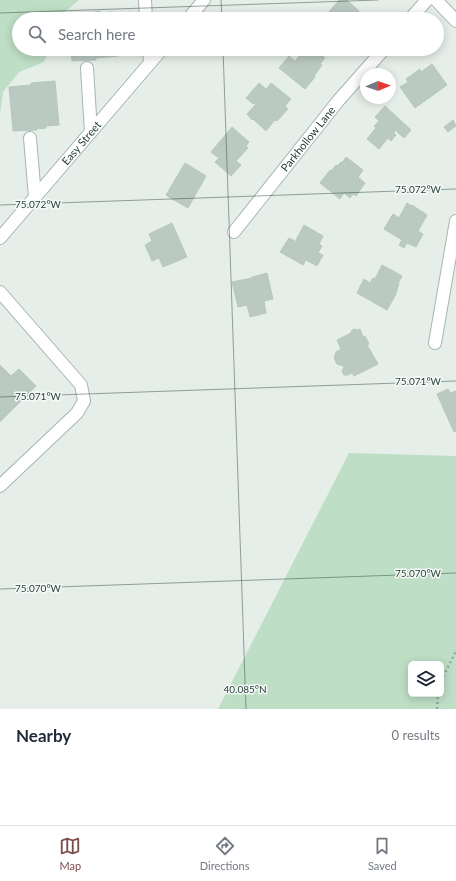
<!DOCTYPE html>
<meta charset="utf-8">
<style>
body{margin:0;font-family:Lato,sans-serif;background:#f6f6f7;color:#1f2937}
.controls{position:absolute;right:12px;bottom:12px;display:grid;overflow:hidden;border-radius:6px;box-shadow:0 2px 10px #0003}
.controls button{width:36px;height:36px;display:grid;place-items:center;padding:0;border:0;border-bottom:1px solid #e0e1e3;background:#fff;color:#1f2937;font:20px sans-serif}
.compass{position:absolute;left:360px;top:68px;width:36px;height:36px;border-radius:50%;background:#fff;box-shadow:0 2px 10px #0003;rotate:88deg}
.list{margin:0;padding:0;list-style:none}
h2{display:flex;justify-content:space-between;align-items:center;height:52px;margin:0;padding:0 16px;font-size:17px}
h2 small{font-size:13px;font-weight:400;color:#747a83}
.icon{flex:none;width:22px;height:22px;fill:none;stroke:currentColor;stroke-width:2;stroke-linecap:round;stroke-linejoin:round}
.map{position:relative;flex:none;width:456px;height:709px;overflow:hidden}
.search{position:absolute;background:#fff;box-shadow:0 2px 10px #0003;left:12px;right:12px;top:12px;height:44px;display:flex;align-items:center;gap:10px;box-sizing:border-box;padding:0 14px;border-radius:22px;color:#747a83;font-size:15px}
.sheet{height:116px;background:#fff}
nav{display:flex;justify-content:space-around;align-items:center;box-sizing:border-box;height:56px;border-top:1px solid #e0e1e3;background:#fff;font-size:11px;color:#747a83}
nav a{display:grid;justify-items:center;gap:2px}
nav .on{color:#7d4d4a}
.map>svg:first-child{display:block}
</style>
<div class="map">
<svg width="456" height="709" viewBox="0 0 456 709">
<rect width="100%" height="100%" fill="#e5eee9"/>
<g fill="#bedec5" fill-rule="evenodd">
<path d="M 0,0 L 79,0 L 61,15 L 60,19 L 19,19 L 19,49 L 49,49 L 44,62 L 19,72 L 3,92 L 0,114 Z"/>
<path d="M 349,453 L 456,456 L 456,709 L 218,709 ZM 411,664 L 441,664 L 441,694 L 411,694 Z"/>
</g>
<g fill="#bac9c2" stroke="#b7c8c0">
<path d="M 339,0 L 347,0 L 359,11 L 354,17 L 355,19 L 323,19 Z"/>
<path d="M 100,11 L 100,13 L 113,12 L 114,19 L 68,19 L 68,18 L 90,14 L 90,13 Z"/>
<path d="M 71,49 L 117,49 L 118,56 L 96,58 L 96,60 L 72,61 Z"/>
<path d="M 304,49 L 314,49 L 325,58 L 320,64 L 322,65 L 314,76 L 315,77 L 305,89 L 279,68 L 289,56 L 295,61 L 304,50 Z"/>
<path d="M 432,64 L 447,85 L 415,108 L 400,87 L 408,82 L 406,79 L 420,69 L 421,72 Z"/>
<path d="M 55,81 L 59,125 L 46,126 L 46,128 L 36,129 L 37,130 L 13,131 L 9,87 L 31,85 L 31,83 Z"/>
<path d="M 259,83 L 266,89 L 271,83 L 291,99 L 285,106 L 288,109 L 277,121 L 275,120 L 266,131 L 253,119 L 252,120 L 247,114 L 256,104 L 254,103 L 253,104 L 246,98 Z"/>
<path d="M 385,106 L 411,130 L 404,138 L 395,130 L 394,133 L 396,135 L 391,141 L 388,138 L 379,149 L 367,139 L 376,128 L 374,126 L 379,121 L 375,117 Z"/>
<path d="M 453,120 L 456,126 L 448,132 L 444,127 Z"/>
<path d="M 232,127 L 249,142 L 246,146 L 248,148 L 236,161 L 241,165 L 231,176 L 215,162 L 219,158 L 211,152 Z"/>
<path d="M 346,157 L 363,170 L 358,177 L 365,183 L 356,196 L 353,194 L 350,198 L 344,193 L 340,199 L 320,183 L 330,170 L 331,171 L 336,165 L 337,166 L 341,162 L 342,163 Z"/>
<path d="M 185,163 L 206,176 L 188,208 L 172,199 L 166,195 Z"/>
<path d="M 407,203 L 411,206 L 412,205 L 427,215 L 418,231 L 423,234 L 416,247 L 407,243 L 404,248 L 399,245 L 402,240 L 384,229 L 393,214 L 399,218 Z"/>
<path d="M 172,223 L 187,257 L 163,267 L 159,258 L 152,261 L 145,245 L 152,241 L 149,234 Z"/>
<path d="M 304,225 L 323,236 L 319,244 L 322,246 L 318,253 L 323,255 L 317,266 L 306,260 L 303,265 L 280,252 L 289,238 L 297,242 L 297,241 L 296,240 Z"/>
<path d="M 382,265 L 402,276 L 398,283 L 399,283 L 395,296 L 387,310 L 357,293 L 364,279 L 370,283 L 373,278 L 375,279 Z"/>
<path d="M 267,273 L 273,299 L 264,301 L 266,313 L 250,317 L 247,305 L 238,307 L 232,282 L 252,278 L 252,277 Z"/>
<path d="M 355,329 L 358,330 L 360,329 L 363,337 L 365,336 L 369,344 L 367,345 L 378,364 L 354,376 L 352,373 L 348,375 L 344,375 L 342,371 L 344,367 L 343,366 L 337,364 L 334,358 L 336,352 L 341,349 L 337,340 L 351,333 L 352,330 Z"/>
<path d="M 0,365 L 11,376 L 19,369 L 36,386 L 0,422 Z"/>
<path d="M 448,389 L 450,393 L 456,391 L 456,431 L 454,432 L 437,394 Z"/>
</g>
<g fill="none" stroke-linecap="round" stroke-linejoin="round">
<g stroke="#a7b6b0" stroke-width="14">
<g id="minor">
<path d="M 145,0 L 146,19"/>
<path d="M 436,0 L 456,21"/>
<path d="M 188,19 L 204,0"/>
<path d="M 410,19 L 427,0"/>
<path d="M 149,49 L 150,63"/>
<path d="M 87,68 L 91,132"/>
<path d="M 30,138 L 35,197"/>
<path id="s1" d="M 234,232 L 338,101 L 384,49"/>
<path id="s2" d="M 0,238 L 162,49"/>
<path d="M 0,292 L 81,385 L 84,401 L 77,413 L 0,486"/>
<path d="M 435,343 L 456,221"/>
</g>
</g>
<g stroke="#86b1a0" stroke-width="2.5" stroke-dasharray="2 3" stroke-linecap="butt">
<path d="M 441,681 L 456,651"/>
<path d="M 437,709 L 438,694"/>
</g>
<use href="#minor" stroke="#fff" stroke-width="12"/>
</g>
<path fill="none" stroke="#244036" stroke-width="1" stroke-opacity="0.45" d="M 221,0 L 222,19M 0,13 L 378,0M 223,49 L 246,709M 0,205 L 456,189M 0,397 L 456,381M 0,589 L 456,573"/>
<g text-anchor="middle" stroke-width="3" stroke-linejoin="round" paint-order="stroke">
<g font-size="11" fill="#244036" stroke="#f6faf8">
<text dy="4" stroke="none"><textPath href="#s1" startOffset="119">Parkhollow Lane</textPath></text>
<text dy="4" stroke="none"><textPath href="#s2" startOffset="125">Easy Street</textPath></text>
</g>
</g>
<g font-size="10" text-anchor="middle" fill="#244036" stroke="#f6faf8" stroke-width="3" stroke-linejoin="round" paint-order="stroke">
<text x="418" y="193">75.072°W</text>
<text x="38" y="208">75.072°W</text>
<text x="418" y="385">75.071°W</text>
<text x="38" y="400">75.071°W</text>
<text x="418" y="577">75.070°W</text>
<text x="38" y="592">75.070°W</text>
<text x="245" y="693">40.085°N</text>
</g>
</svg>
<div class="controls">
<button><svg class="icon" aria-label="layers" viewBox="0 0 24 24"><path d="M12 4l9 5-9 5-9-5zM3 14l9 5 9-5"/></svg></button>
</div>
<svg class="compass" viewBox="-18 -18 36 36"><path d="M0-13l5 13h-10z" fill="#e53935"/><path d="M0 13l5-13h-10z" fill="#747a83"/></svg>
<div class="search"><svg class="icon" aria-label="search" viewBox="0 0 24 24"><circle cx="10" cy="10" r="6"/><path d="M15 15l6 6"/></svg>Search here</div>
</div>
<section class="sheet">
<h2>Nearby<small>0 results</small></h2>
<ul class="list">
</ul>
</section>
<nav>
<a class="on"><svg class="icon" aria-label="map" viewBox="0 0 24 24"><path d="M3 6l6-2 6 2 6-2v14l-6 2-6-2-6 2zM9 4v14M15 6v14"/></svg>Map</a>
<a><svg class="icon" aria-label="directions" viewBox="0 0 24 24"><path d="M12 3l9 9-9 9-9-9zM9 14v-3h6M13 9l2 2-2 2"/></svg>Directions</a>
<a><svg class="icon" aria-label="saved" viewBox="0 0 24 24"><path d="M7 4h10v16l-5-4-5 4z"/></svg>Saved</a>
</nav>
